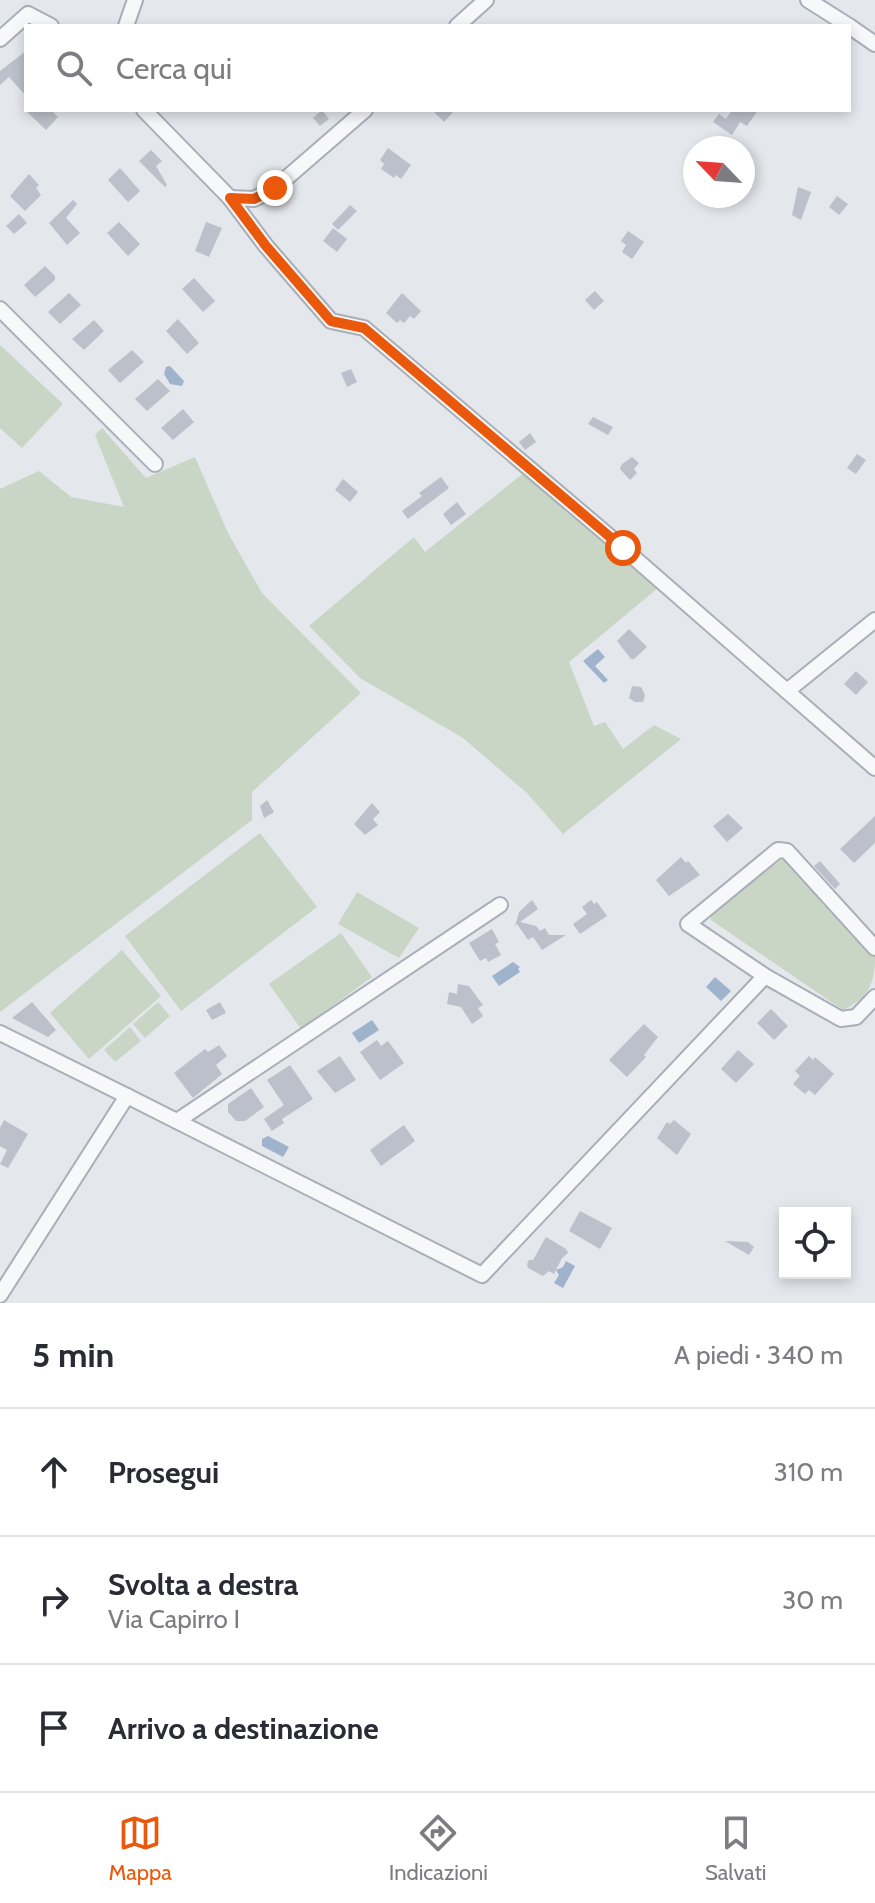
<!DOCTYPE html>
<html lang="it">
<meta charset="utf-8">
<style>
body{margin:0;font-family:Cabin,sans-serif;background:#f2f2f3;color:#2b2b33}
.controls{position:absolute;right:24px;bottom:24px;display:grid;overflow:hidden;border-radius:0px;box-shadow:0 4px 12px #0003}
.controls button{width:72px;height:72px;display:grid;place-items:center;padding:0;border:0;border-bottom:2px solid #e1e1e2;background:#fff;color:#2b2b33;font:40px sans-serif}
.compass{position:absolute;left:683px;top:136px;width:72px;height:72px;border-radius:50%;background:#fff;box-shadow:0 4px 12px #0003;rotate:295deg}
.stop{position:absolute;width:24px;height:24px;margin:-18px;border:6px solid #ea580c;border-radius:50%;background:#fff}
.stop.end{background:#ea580c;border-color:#fff;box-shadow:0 2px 8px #0008}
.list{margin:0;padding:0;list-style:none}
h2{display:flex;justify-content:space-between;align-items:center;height:104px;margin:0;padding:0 32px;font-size:34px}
h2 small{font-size:26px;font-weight:400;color:#7c7c81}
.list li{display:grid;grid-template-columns:52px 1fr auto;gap:24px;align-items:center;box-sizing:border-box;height:128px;padding:0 32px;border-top:2px solid #e1e1e2}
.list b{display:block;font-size:30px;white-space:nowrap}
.list p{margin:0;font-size:26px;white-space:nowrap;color:#7c7c81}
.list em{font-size:26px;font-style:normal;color:#7c7c81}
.icon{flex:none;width:44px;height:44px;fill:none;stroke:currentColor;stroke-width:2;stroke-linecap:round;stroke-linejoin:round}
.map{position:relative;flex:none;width:875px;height:1303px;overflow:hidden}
.search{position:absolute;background:#fff;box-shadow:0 4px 12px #0003;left:24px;right:24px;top:24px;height:88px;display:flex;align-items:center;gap:20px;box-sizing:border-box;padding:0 28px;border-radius:0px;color:#7c7c81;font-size:30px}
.sheet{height:488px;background:#fff}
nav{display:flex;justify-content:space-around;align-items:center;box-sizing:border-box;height:112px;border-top:2px solid #e1e1e2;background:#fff;font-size:22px;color:#7c7c81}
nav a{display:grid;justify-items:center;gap:4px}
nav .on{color:#ea580c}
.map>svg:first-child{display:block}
</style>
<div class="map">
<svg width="875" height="1303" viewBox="0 0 875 1303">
<rect width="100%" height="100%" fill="#e4e7ec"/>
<g fill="#c9d6c5">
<path d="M 0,345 L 63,404 L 22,448 L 0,428 Z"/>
<path d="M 102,428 L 146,478 L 195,457 L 228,533 L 262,593 L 361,693 L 252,792 L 252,820 L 0,1012 L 0,489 L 39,471 L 71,497 L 124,507 L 95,435 Z"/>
<path d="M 526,471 L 659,587 L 569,662 L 594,726 L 605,722 L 623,749 L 654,725 L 681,739 L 563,834 L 527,793 L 463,738 L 360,678 L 309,626 L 414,537 L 425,552 Z"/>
<path d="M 260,833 L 317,907 L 181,1011 L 125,936 Z"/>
<path d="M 785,857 L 875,957 C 875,982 869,998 843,1010 L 711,920 L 711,912 Z"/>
<path d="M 357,892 L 419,928 L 399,958 L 338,924 Z"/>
<path d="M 341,933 L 372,977 L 301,1029 L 269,984 Z"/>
<path d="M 122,950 L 161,996 L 89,1059 L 50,1013 Z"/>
<path d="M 158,1002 L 170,1016 L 145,1038 L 133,1024 Z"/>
<path d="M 130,1027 L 141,1041 L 115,1062 L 104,1050 Z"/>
</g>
<g fill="#9fb4cc">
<path d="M 166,367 L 170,366 L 184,381 L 182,386 L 170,384 L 164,374 Z"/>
<path d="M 598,649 L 605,657 L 595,666 L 608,680 L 604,683 L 583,661 Z"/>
<path d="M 513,962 L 520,967 L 518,969 L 520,972 L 499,986 L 492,976 Z"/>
<path d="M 715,977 L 731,991 L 721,1001 L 706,987 Z"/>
<path d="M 372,1020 L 379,1030 L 359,1043 L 352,1033 Z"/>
<path d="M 268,1136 L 289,1147 L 283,1157 L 262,1146 L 262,1139 Z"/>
<path d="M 566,1261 L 575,1266 L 563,1288 L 554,1283 L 559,1275 L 556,1270 L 563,1267 Z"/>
</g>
<g fill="#bbc0ca">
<path d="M 26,51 L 26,96 L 9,77 L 0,85 L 0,71 Z"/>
<path d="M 25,110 L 51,110 L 58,117 L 46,130 Z"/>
<path d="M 322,110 L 329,119 L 320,126 L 313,118 Z"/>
<path d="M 432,110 L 455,110 L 444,122 Z"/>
<path d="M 732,110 L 758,110 L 747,126 L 740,122 L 732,135 L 713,122 L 719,114 L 726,119 Z"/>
<path d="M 388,148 L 411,165 L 401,179 L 396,175 L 394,178 L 381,169 L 384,164 L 380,160 Z"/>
<path d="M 151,150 L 162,161 L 156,166 L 167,185 L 165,187 L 139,161 Z"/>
<path d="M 120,168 L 140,191 L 128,202 L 108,180 Z"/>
<path d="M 29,174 L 39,185 L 36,188 L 41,195 L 25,211 L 10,196 Z"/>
<path d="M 798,187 L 811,192 L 801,220 L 792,215 Z"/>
<path d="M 837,196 L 848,204 L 839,215 L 829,207 Z"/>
<path d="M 73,200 L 77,204 L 66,218 L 80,233 L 67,245 L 49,223 Z"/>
<path d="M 350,205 L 357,211 L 338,230 L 332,224 Z"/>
<path d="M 19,214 L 27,223 L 14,234 L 6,226 Z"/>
<path d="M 119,222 L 140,244 L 128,256 L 107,233 Z"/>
<path d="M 206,222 L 222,228 L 209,257 L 195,251 Z"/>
<path d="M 333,228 L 347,239 L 337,252 L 323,241 Z"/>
<path d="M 628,231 L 644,242 L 632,259 L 622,252 L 626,245 L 621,241 Z"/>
<path d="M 45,266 L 55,276 L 55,280 L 35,297 L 24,285 Z"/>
<path d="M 194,278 L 215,301 L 203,312 L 182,289 Z"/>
<path d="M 595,291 L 604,301 L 594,310 L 585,300 Z"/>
<path d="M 69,293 L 81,305 L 60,324 L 48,312 Z"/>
<path d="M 402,293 L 421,311 L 414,319 L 410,316 L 404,323 L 400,320 L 397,323 L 386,313 Z"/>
<path d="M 178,319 L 199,343 L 187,354 L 166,331 Z"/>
<path d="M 94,320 L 104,331 L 84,350 L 72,339 Z"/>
<path d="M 132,350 L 144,362 L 120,383 L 108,370 Z"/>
<path d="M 351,369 L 357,382 L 347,387 L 341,373 Z"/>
<path d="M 158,379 L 170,391 L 147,411 L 135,399 Z"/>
<path d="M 183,409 L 194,422 L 173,440 L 161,428 Z"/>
<path d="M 593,417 L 613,427 L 608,435 L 588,424 Z"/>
<path d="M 530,433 L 536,442 L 525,450 L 519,442 Z"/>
<path d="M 857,454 L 866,460 L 856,474 L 847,468 Z"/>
<path d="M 632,457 L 639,463 L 634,469 L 637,473 L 630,480 L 620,469 L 622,464 Z"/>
<path d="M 441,477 L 449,488 L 408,519 L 402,511 L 422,496 L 419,493 Z"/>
<path d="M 343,479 L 358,492 L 350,502 L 335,490 Z"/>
<path d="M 457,502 L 466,514 L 451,525 L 443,514 Z"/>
<path d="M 629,629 L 647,647 L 634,659 L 631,659 L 617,641 Z"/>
<path d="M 856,671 L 868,682 L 856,695 L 844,684 Z"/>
<path d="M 632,686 L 641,687 L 645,695 L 643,702 L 635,702 L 629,698 Z"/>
<path d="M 267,800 L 274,812 L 264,818 L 260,806 Z"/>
<path d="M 372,803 L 380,812 L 373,819 L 378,825 L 365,835 L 354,824 Z"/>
<path d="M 728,814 L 743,828 L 727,842 L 713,826 Z"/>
<path d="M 875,816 L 875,843 L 854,863 L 840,849 Z"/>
<path d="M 681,857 L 686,863 L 688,861 L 700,875 L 669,896 L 656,880 Z"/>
<path d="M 820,861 L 840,884 L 835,889 L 814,866 Z"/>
<path d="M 532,900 L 538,909 L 520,922 L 536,926 L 540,931 L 545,928 L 549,935 L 566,935 L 542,950 L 533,937 L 528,940 L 517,924 L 515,926 L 519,912 Z"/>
<path d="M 591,900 L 594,904 L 597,902 L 607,916 L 580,934 L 573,924 L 587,914 L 582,907 Z"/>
<path d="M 492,929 L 499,942 L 495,944 L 501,955 L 488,962 L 486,958 L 480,961 L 469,943 Z"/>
<path d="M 458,984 L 469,986 L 483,1005 L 478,1008 L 483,1016 L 472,1024 L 461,1007 L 447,1004 L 449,992 L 457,994 Z"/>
<path d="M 32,1002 L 56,1030 L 48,1037 L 12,1018 Z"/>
<path d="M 220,1002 L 226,1013 L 212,1020 L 206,1010 Z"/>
<path d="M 771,1009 L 788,1026 L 774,1040 L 757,1023 Z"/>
<path d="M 644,1024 L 658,1037 L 644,1055 L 646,1057 L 627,1077 L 609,1060 Z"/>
<path d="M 377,1040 L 381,1046 L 388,1041 L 404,1063 L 380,1080 L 360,1052 Z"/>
<path d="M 219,1045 L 227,1056 L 216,1065 L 222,1074 L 193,1098 L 174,1073 L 205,1049 L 208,1052 Z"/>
<path d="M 738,1050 L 754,1064 L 736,1083 L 721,1069 Z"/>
<path d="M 340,1056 L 356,1080 L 335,1093 L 317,1071 Z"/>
<path d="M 809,1056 L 813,1060 L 815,1057 L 834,1074 L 815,1095 L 809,1090 L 805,1094 L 793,1084 L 800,1076 L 795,1071 Z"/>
<path d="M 290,1065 L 313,1099 L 282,1119 L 284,1123 L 272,1131 L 264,1119 L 284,1105 L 267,1080 Z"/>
<path d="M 251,1088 L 264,1107 L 245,1121 L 236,1121 L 228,1112 L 228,1104 Z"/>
<path d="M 4,1120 L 28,1134 L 8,1168 L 0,1164 L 7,1150 L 0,1146 L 0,1128 Z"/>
<path d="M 674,1120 L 691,1134 L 677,1155 L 657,1138 L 667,1122 L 670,1124 Z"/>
<path d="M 404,1125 L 415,1141 L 381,1166 L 370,1150 Z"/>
<path d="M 580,1211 L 612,1228 L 600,1249 L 569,1231 Z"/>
<path d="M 546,1237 L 566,1249 L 568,1253 L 562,1258 L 554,1274 L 549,1271 L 543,1276 L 528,1268 L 527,1264 L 529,1260 L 533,1260 Z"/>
<path d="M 725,1241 L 748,1242 L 754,1247 L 749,1255 Z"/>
</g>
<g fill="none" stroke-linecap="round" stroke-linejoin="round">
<g stroke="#a9aeb7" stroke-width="18">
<g id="minor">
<path d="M 808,0 L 849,26"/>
<path d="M 126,26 L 135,0"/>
<path d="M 457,26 L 486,0"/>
<path d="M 849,26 L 875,44"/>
<path d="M 0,39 L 28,14 L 51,26"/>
<path d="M 144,110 L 230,198 L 254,199 L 275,188 L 365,110"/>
<path d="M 230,198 L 266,246 L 331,321 L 364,328 L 623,548 L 875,768"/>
<path d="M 0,309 L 155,464"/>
<path d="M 787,691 L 875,620"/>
<path d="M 875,948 L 787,851 L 778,850 L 688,924 L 765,976 L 841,1019 L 856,1017 L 875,997"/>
<path d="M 0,1033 L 127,1096 L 0,1295"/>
<path d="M 127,1096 L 482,1275 L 765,976"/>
<path d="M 177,1121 L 500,905"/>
</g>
</g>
<use href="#minor" stroke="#f7f8fa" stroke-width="14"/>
</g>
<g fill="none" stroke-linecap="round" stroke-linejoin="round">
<path stroke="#ea580c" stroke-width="10" d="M 275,188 L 254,199 L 230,198 L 266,246 L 331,321 L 364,328 L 623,548"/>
</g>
</svg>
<div class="controls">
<button><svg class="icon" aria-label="locate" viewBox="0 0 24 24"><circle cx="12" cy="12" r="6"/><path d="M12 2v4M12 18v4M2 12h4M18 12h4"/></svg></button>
</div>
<svg class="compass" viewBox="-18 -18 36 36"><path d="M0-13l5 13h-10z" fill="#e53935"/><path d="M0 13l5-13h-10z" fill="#7c7c81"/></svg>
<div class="stop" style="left:623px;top:548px"></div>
<div class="stop end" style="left:275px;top:188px"></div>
<div class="search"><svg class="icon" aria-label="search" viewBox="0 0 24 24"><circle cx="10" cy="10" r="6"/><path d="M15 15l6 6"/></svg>Cerca qui</div>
</div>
<section class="sheet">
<h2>5 min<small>A piedi · 340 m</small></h2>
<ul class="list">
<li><svg class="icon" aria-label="ahead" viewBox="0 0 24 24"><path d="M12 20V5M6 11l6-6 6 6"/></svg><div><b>Prosegui</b></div><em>310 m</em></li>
<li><svg class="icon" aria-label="right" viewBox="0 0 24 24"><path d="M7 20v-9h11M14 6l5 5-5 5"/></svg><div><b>Svolta a destra</b><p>Via Capirro I</p></div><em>30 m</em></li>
<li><svg class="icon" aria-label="arrive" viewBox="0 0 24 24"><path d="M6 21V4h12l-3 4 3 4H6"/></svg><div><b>Arrivo a destinazione</b></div></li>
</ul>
</section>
<nav>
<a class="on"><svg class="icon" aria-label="map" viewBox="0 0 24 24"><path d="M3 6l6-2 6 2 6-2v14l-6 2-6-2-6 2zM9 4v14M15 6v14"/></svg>Mappa</a>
<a><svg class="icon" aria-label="directions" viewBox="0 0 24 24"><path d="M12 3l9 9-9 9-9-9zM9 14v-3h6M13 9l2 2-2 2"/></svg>Indicazioni</a>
<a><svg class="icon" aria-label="saved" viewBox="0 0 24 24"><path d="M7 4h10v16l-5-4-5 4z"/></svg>Salvati</a>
</nav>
